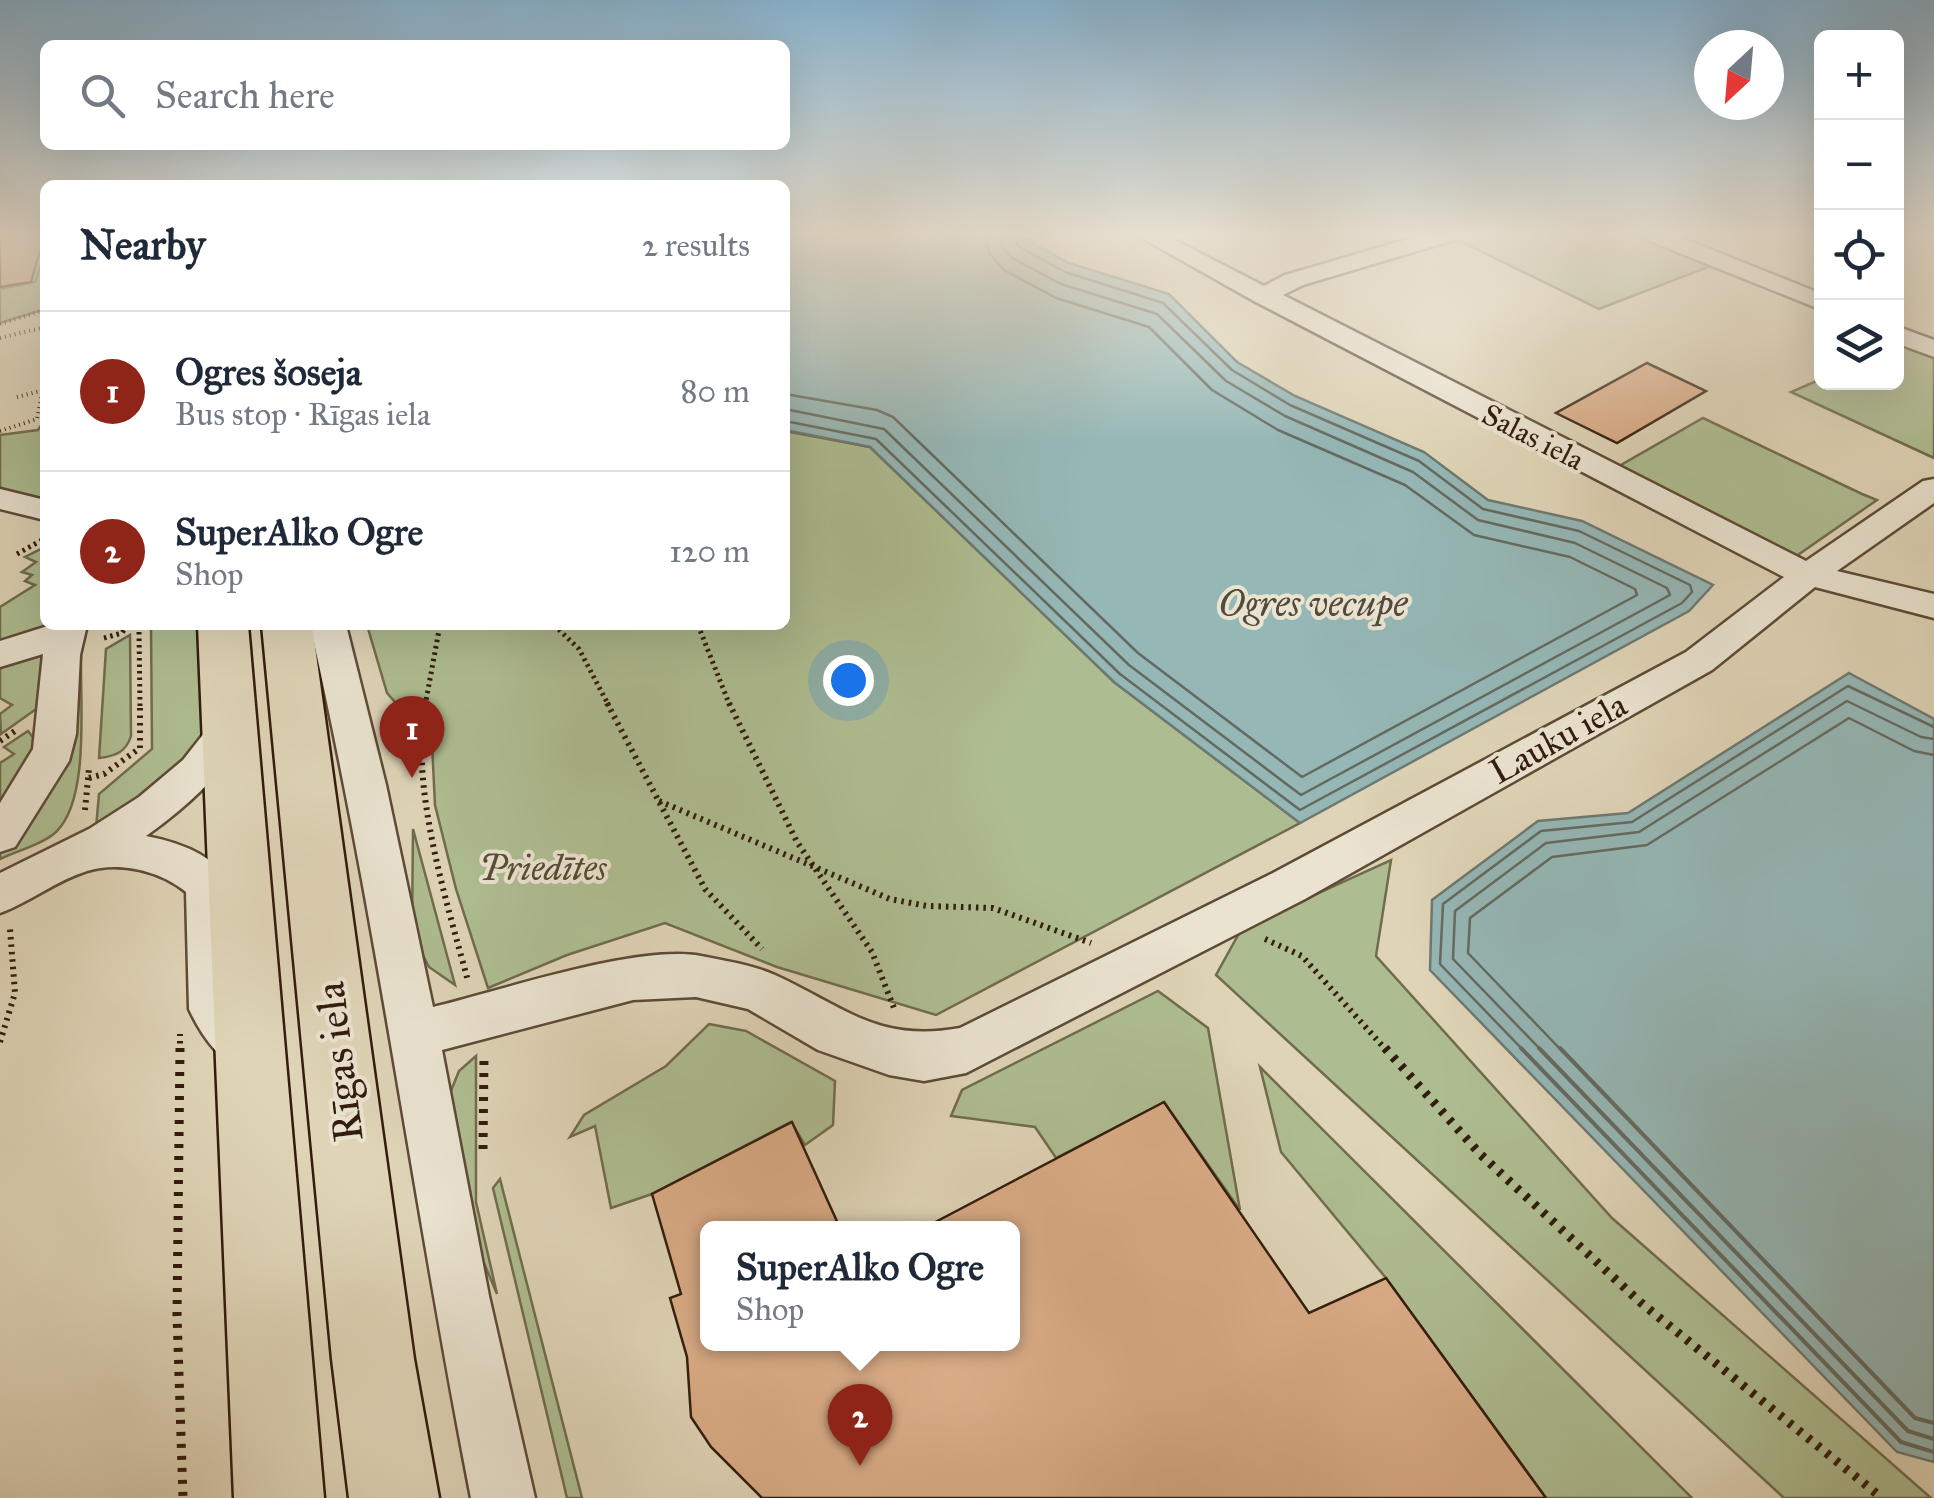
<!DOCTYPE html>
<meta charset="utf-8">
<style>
body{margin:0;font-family:"IM FELL Great Primer",serif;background:#f2f2f3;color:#1f2937}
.controls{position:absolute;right:30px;top:30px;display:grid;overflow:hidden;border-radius:15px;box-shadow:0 10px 40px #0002}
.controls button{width:90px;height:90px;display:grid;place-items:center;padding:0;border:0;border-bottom:2px solid #e0e1e3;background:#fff;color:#1f2937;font:50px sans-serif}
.compass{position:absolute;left:1694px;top:30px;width:90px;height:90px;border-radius:50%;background:#fff;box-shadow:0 10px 40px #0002;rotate:206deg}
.you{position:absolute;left:848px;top:680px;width:35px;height:35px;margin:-25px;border:8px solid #fff;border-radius:50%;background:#1a73e8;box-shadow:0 0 0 15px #1a73e833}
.badge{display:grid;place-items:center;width:65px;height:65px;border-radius:50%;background:#8f2418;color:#fff;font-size:32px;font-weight:700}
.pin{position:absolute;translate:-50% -82px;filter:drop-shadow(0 2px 5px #0008)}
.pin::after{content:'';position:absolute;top:52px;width:35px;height:30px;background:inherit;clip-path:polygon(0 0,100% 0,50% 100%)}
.popup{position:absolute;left:700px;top:1221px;width:320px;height:130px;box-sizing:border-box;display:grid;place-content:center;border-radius:15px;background:#fff;filter:drop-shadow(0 2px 8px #0005);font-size:32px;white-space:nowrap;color:#747a83}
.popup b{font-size:38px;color:#1f2937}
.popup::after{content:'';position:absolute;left:50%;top:100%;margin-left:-20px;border:20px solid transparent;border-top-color:#fff}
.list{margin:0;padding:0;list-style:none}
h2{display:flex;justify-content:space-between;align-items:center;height:130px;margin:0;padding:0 40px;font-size:42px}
h2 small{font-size:32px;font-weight:400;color:#747a83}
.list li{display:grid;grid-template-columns:65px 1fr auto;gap:30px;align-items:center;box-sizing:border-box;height:160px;padding:0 40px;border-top:2px solid #e0e1e3}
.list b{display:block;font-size:38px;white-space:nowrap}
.list p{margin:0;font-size:32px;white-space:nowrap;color:#747a83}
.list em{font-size:32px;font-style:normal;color:#747a83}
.icon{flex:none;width:55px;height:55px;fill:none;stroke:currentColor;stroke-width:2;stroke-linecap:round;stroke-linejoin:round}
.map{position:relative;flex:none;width:1934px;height:1498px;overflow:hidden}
.search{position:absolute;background:#fff;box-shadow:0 10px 40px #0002;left:40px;top:40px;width:750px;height:110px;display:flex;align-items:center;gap:25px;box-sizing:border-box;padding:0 35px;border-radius:15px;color:#747a83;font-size:38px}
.panel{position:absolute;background:#fff;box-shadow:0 10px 40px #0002;left:40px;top:180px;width:750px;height:450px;border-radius:15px}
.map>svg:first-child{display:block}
</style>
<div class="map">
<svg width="1934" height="1498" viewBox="0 0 1934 1498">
<rect width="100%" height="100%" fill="#dfd4b7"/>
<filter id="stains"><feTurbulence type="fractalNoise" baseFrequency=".002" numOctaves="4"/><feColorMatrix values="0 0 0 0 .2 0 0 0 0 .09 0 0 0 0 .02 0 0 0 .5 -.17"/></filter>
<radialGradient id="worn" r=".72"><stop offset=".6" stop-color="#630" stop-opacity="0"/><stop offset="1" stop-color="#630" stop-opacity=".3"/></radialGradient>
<g fill="#aebd91" stroke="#706c4e" stroke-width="2.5">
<path d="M 1462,234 L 1644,234 L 1716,264 L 1599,309 L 1452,237 Z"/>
<path d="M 45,251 L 45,309 L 0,323 L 0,289 L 35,282 Z"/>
<path d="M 1901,344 L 1934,355 L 1934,458 L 1791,392 L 1821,379 L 1822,382 L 1896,382 L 1897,346 Z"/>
<path d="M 1703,418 L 1862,494 L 1877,500 L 1792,559 L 1614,469 Z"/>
<path d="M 45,419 L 45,504 L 0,493 L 0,435 L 38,430 Z"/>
<path d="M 785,431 L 870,447 L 1114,682 L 1300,823 L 936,1015 L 777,967 L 665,923 L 567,955 L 488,988 L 456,889 L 435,805 L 432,744 L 387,693 L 367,625 L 785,625 Z"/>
<path d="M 45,547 L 45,625 L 49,625 L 0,644 L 0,607 L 35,585 L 25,581 L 32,575 L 22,572 L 36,562 L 25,557 Z"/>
<path d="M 205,625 L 210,725 L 178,778 L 96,828 L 99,794 L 152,749 L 151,626 Z"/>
<path d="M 130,635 L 131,736 C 126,752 116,756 99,758 L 106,649 Z"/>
<path d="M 40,651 L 47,655 L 39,707 L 1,734 L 0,714 L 12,705 L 0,698 L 0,659 Z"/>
<path d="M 76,655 L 81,657 C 80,702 90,800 56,832 C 43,844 17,851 0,859 L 0,854 L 61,757 Z"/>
<path d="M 28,731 L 41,748 L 0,820 L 0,763 L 14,754 L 4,747 Z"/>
<path d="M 413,829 L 455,985 L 429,967 L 412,934 Z"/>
<path d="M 1391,860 L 1376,956 L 1612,1218 L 1931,1498 L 1784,1498 L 1216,975 L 1242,928 Z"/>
<path d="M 1158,991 L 1208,1028 L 1240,1210 L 1164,1102 L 1056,1158 L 1035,1127 L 951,1116 L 962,1090 Z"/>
<path d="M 709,1024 L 746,1031 L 835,1081 L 833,1125 L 805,1145 L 791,1122 L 652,1194 L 611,1208 L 595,1126 L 570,1137 L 584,1115 L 666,1066 Z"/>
<path d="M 476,1056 L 476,1202 L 497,1294 L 462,1211 L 446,1103 L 459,1071 Z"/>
<path d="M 1260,1067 L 1692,1498 L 1546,1498 L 1386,1278 L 1281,1152 Z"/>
<path d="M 500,1179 L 582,1498 L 567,1498 L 493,1188 Z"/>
</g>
<g fill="#95b7b6" stroke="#6d7972" stroke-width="2.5">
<path d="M 785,234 L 1015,234 L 1069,263 L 1169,294 L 1237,362 L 1295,396 L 1424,452 L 1488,500 L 1582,521 L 1713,585 L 1689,611 L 1300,823 L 1114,682 L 870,447 L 785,430 Z"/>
<path d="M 1849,673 L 1934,719 L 1934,1462 L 1897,1452 L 1430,970 L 1432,900 L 1538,821 L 1628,813 Z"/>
</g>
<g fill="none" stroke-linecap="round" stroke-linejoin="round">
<g stroke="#646a61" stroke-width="2.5">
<path d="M 785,394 L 877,410 L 893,417 L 1138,653 L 1302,777 L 1637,595 L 1635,589 L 1570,557 L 1474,535 L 1405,485 L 1278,430 L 1212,390 L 1149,327 L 1056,298 L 1004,270 L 989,253 L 985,234"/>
<path d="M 785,409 L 884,429 L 1129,665 L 1301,795 L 1670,595 L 1667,588 L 1575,543 L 1478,520 L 1413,472 L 1285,416 L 1226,381 L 1157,314 L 1061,284 L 1012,258 L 1002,247 L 1000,234"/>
<path d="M 785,421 L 876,439 L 1120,674 L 1300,810 L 1682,603 L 1692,592 L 1690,585 L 1579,531 L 1483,509 L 1419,461 L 1290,405 L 1232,370 L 1163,303 L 1065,272 L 1018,246 L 1013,234"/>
<path d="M 1524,1051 L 1440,964 L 1443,904 L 1541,831 L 1632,822 L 1848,686 L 1934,727"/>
<path d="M 1542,1051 L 1453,959 L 1455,911 L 1546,843 L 1639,832 L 1847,701 L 1921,737 L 1934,739"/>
<path d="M 1562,1051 L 1468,953 L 1470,918 L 1552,857 L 1647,845 L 1849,718 L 1914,751 L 1934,755"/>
</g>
<g stroke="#646a61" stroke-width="4">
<path d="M 1521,1048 L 1901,1442 L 1934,1452"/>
<path d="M 1539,1048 L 1908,1431 L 1934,1439"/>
<path d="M 1560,1048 L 1915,1418 L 1934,1423"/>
</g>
</g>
<g fill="#daac87" stroke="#321c0c" stroke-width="2.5">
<path d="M 0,234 L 45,234 L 31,282 L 0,287 Z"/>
<path d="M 1647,363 L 1706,391 L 1617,443 L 1556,413 Z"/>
<path d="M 1164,1102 L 1309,1313 L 1386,1278 L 1546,1498 L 762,1498 L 711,1447 L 691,1417 L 687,1357 L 670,1298 L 681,1294 L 652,1194 L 792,1122 L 840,1228 L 708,1228 L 708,1344 L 1012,1344 L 1012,1228 L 924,1228 Z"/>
</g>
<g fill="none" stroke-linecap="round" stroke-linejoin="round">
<g stroke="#5d4a37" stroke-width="5">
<g id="minor">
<path d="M 1135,234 L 1163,234 L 1264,286 L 1285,275 L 1425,234 L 1460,234 L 1457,239 L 1303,285 L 1283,295 L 1806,561 L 1923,481 L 1934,479 L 1934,503 L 1837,571 L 1934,594 L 1934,618 L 1815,587 L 1712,670 L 1305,899 L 966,1073 L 924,1081 L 889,1075 L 818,1050 L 748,1009 L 696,997 L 633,1000 L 442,1050 L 489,1296 L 535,1498 L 471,1498 C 414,1208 376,914 310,625 L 346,625 L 386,785 L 433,1007 C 500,991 637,944 701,956 C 726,961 753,965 775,975 C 845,1007 877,1043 960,1028 L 1273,873 L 1686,652 L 1784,577 L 1254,301 Z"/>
<path d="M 1642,234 L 1672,234 L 1822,294 L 1822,310 L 1645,239 Z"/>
<path d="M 1896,326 L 1934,340 L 1934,357 L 1896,343 Z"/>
<path d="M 0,489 L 45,500 L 45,520 L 0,509 Z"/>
<path d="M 51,625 L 87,625 L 80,655 L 76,734 L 69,761 L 15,847 L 0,852 L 0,803 L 33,749 L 43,654 L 0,667 L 0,641 Z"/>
<path d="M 230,714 L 244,718 L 250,728 C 224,773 188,806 146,836 C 177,842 215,854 230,884 L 237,1001 L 266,1035 L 273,1051 L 266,1067 L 248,1074 C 221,1064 201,1035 189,1009 L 186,892 C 160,871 120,861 87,871 C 57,880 30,902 0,913 L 0,873 L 89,829 L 139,797 L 183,760 L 216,718 Z"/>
</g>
</g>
<g stroke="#321c0c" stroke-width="5">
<g id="highway">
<path d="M 198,625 L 248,625 L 324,1498 L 234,1498 Z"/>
<path d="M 262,625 L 312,625 L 414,1359 L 439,1498 L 349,1498 L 332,1359 Z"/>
</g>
</g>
<g stroke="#321c0c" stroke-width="4" stroke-dasharray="1 4" stroke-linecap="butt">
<path d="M 0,324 L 45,310"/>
<path d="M 0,338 L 45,327"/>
<path d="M 17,397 L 44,390"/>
<path d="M 0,431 L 37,419 L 45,377"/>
</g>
<g stroke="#321c0c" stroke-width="5" stroke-dasharray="2.5 4" stroke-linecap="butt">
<path d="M 17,554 L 42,540"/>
<path d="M 554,625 L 579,649 L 609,706"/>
<path d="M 698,625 L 730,706"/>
<path d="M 104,638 L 122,633 L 127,625"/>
<path d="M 140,706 L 139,632 L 144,625"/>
<path d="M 425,706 L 440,625"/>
</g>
<g stroke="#321c0c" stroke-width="6" stroke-dasharray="2.5 5" stroke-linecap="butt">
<path d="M 425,703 C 410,787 446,899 468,981"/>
<path d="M 607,703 L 705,889 L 762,949"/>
<path d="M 729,703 L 797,842 L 872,952 L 894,1008"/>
<path d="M 0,741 L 18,729"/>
<path d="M 89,778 L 104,774 L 140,748 L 140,703"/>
<path d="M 659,801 L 890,899 L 927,906 L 993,908 L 1091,943"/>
<path d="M 85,810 L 89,768"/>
<path d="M 1265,939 L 1302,956 L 1387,1051"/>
<path d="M 0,1042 L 15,993 L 10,929"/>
<path d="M 180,1051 L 180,1034"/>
</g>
<g stroke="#321c0c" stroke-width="9" stroke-dasharray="4 8" stroke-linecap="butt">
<path d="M 180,1048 L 177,1314 L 183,1498"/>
<path d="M 1385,1048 L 1481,1155 L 1640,1302 L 1882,1498"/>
<path d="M 483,1149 L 484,1057"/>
</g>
<use href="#minor" fill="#eae3d0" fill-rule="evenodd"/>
<use href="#highway" fill="#dfd4b7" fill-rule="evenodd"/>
</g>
<linearGradient id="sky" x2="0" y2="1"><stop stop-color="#87b5d4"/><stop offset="0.53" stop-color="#f1ecdf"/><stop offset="1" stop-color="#f1ecdf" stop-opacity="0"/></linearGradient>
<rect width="1934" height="443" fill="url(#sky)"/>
<g text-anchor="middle" stroke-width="8" stroke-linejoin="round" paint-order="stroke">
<g font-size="30" fill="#321c0c" stroke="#eae3d0">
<text transform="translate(1533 437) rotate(27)" y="10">Salas iela</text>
</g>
<g font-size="35" fill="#321c0c" stroke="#eae3d0">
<text transform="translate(1558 738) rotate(-29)" y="12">Lauku iela</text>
</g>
<g font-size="35" font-style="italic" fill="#574c34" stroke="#eae3d0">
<text x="543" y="880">Priedītes</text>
</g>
<g font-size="38" font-style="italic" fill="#504a3f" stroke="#eae3d0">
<text x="1313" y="616">Ogres vecupe</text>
</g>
<g font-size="42" fill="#321c0c" stroke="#eae3d0">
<text transform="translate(338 1062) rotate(-97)" y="15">Rīgas iela</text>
</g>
</g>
<rect width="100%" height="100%" filter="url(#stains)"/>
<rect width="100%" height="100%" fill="url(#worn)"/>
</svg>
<div class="controls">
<button>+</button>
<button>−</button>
<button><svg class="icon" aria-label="locate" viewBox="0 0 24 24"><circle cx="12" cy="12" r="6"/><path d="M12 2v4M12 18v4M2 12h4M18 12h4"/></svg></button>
<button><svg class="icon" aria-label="layers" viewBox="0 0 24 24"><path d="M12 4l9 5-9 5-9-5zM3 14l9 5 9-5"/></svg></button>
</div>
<svg class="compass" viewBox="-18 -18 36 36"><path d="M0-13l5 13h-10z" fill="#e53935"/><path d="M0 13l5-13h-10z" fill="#747a83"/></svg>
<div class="you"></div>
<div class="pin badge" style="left:412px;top:778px">1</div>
<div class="pin badge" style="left:860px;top:1466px">2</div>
<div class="popup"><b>SuperAlko Ogre</b>Shop</div>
<div class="search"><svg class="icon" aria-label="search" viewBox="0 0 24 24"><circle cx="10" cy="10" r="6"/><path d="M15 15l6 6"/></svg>Search here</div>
<section class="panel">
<h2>Nearby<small>2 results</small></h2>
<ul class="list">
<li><span class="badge">1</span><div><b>Ogres šoseja</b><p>Bus stop · Rīgas iela</p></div><em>80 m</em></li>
<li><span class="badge">2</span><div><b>SuperAlko Ogre</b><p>Shop</p></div><em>120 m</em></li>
</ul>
</section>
</div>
